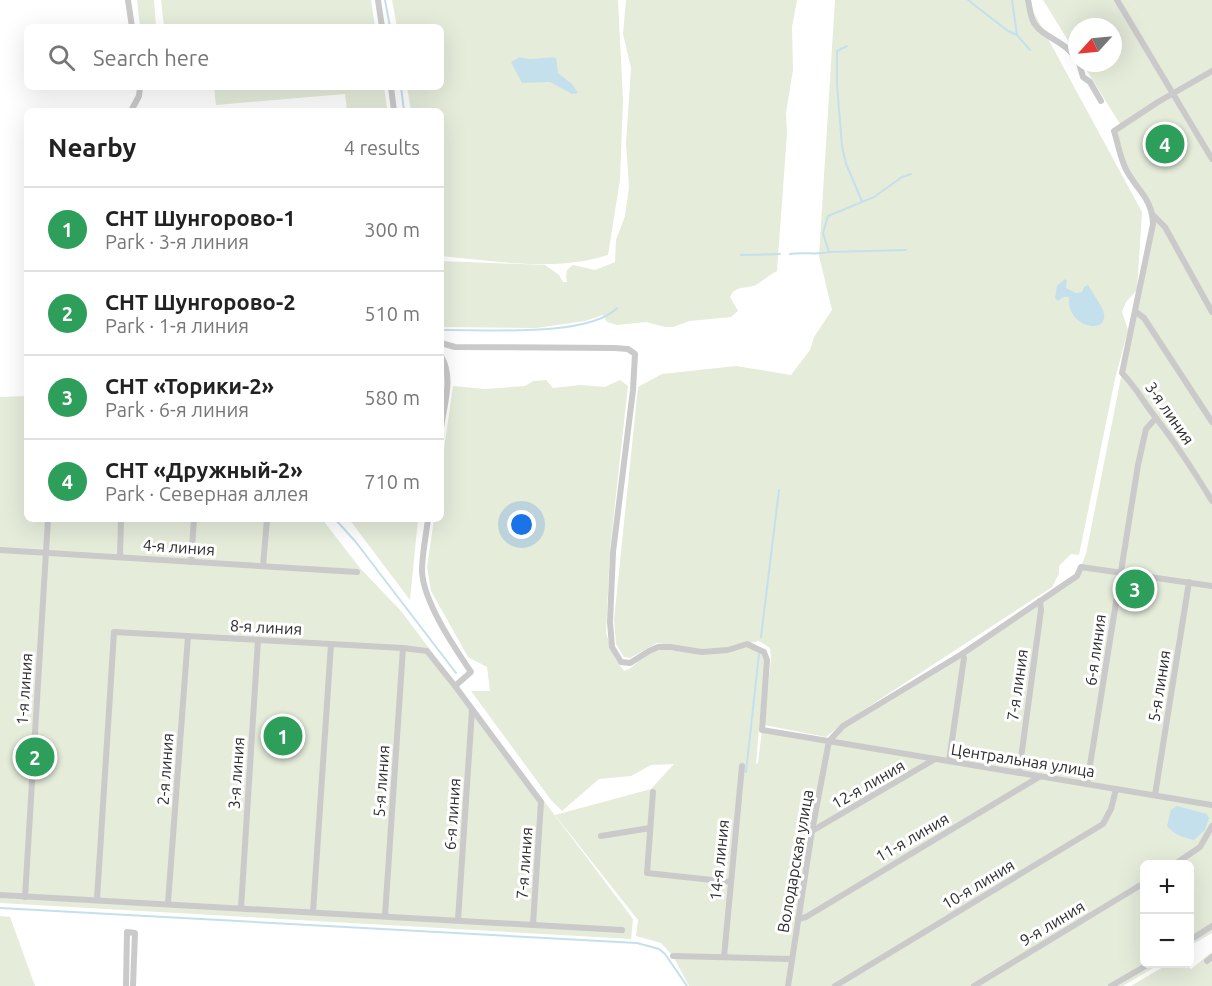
<!DOCTYPE html>
<meta charset="utf-8">
<style>
body{margin:0;font-family:Ubuntu,sans-serif;background:#f6f6f6;color:#222}
.controls{position:absolute;right:18px;bottom:18px;display:grid;overflow:hidden;border-radius:9px;box-shadow:0 6px 24px #0002}
.controls button{width:54px;height:54px;display:grid;place-items:center;padding:0;border:0;border-bottom:2px solid #e0e0e0;background:#fff;color:#222;font:30px sans-serif}
.compass{position:absolute;left:1068px;top:18px;width:54px;height:54px;border-radius:50%;background:#fff;box-shadow:0 6px 24px #0002;rotate:243deg}
.you{position:absolute;left:522px;top:525px;width:21px;height:21px;margin:-15px;border:4px solid #fff;border-radius:50%;background:#1a73e8;box-shadow:0 0 0 9px #1a73e833}
.badge{display:grid;place-items:center;width:39px;height:39px;border-radius:50%;background:#1a73e8;color:#fff;font-size:20px;font-weight:700}
.pin{position:absolute;translate:-50% -50%;border:3px solid #fff;box-shadow:0 2px 6px #0006}
.list{margin:0;padding:0;list-style:none}
h2{display:flex;justify-content:space-between;align-items:center;height:78px;margin:0;padding:0 24px;font-size:26px}
h2 small{font-size:20px;font-weight:400;color:#767676}
.list li{display:grid;grid-template-columns:39px 1fr auto;gap:18px;align-items:center;box-sizing:border-box;height:84px;padding:0 24px;border-top:2px solid #e0e0e0}
.list b{display:block;font-size:22px;white-space:nowrap}
.list p{margin:0;font-size:20px;white-space:nowrap;color:#767676}
.list em{font-size:20px;font-style:normal;color:#767676}
.icon{flex:none;width:33px;height:33px;fill:none;stroke:currentColor;stroke-width:2;stroke-linecap:round;stroke-linejoin:round}
.map{position:relative;flex:none;width:1212px;height:986px;overflow:hidden}
.search{position:absolute;background:#fff;box-shadow:0 6px 24px #0002;left:24px;top:24px;width:420px;height:66px;display:flex;align-items:center;gap:15px;box-sizing:border-box;padding:0 21px;border-radius:9px;color:#767676;font-size:22px}
.panel{position:absolute;background:#fff;box-shadow:0 6px 24px #0002;left:24px;top:108px;width:420px;height:414px;border-radius:9px}
.map>svg:first-child{display:block}
</style>
<div class="map">
<svg width="1212" height="986" viewBox="0 0 1212 986">
<rect width="100%" height="100%" fill="#fff"/>
<g fill="#e5ecda">
<path d="M 137,0 L 154,0 L 156,27 L 140,27 Z"/>
<path d="M 161,0 L 371,0 L 375,27 L 164,27 Z"/>
<path d="M 392,0 L 618,0 L 623,100 L 620,180 L 608,255 C 556,272 495,261 441,256 L 441,111 L 411,111 L 407,87 L 441,87 L 441,27 L 397,27 Z"/>
<path d="M 626,0 L 797,0 L 792,27 L 793,70 L 786,113 L 787,133 L 777,271 C 769,275 763,281 756,285 C 746,289 735,285 730,297 L 738,311 L 731,317 L 690,321 L 673,327 L 665,327 L 646,322 L 617,325 L 607,322 L 603,315 L 585,321 L 536,328 L 441,327 L 441,261 L 545,265 L 559,275 L 563,282 L 567,282 L 566,277 L 567,270 L 573,265 L 595,270 L 615,262 L 616,240 L 625,216 L 629,187 L 626,143 L 631,68 L 623,34 Z"/>
<path d="M 835,0 L 1027,0 L 1142,212 L 1137,290 L 1126,302 L 1122,312 L 1128,330 L 1115,379 L 1079,555 L 1071,554 L 1059,566 L 1059,574 L 1052,587 L 842,724 L 826,737 L 764,725 L 771,658 L 770,648 L 759,641 L 727,648 L 702,650 L 657,643 L 630,658 L 624,657 L 616,644 L 614,620 L 638,387 L 662,374 L 736,366 L 791,375 L 810,350 L 814,337 L 832,310 L 819,256 Z"/>
<path d="M 1043,0 L 1212,0 L 1212,933 L 1190,946 L 1190,864 L 1144,864 L 1144,964 L 1160,964 L 1123,986 L 689,986 L 673,956 L 661,943 L 636,936 L 638,920 L 555,815 L 651,789 L 674,764 L 651,765 L 631,776 L 599,779 L 562,811 L 551,800 L 471,691 L 490,691 L 487,667 L 468,657 L 431,591 L 427,567 L 434,519 L 441,519 L 441,470 L 453,386 L 485,389 L 525,386 L 533,381 L 546,380 L 553,388 L 581,385 L 605,387 L 620,380 L 628,386 L 610,549 L 606,633 L 614,657 L 624,671 L 629,669 L 649,652 L 659,649 L 702,654 L 747,646 L 763,653 L 765,660 L 756,764 L 758,763 L 762,730 L 829,741 L 833,735 L 918,682 L 1077,576 L 1086,554 L 1153,216 L 1127,172 L 1114,131 L 1120,124 L 1082,63 L 1113,63 L 1113,27 L 1077,27 L 1077,55 Z"/>
<path d="M 214,87 L 384,87 L 387,108 L 383,111 L 347,111 L 345,94 L 216,105 Z"/>
<path d="M 27,396 L 27,519 L 322,519 L 360,568 L 401,611 L 633,919 L 631,939 L 0,903 L 0,397 Z"/>
<path d="M 349,519 L 418,519 L 410,600 Z"/>
<path d="M 0,916 L 10,917 L 35,986 L 0,986 Z"/>
<path d="M 1212,952 L 1212,986 L 1131,986 L 1168,964 L 1186,964 L 1191,969 Z"/>
</g>
<g fill="#c5e0ed">
<path d="M 520,57 C 532,62 544,56 556,58 L 558,73 L 572,84 L 578,93 L 572,94 L 550,82 L 522,83 L 511,62 Z"/>
<path d="M 1065,279 L 1067,281 L 1066,288 L 1076,293 L 1082,292 L 1084,287 L 1088,285 C 1092,292 1103,307 1104,314 C 1108,335 1066,328 1069,297 L 1063,297 L 1058,301 L 1055,298 L 1057,286 Z"/>
<path d="M 1128,580 L 1149,583 L 1148,601 L 1127,596 L 1124,586 Z"/>
<path d="M 1177,806 L 1207,814 L 1209,818 L 1205,830 L 1194,840 C 1184,838 1173,834 1167,826 L 1171,810 Z"/>
</g>
<g fill="none" stroke-linecap="round" stroke-linejoin="round">
<g stroke="#c5e0ed" stroke-width="2">
<path d="M 385,0 L 390,27"/>
<path d="M 968,0 L 1008,31 L 1017,35 L 1030,50"/>
<path d="M 1012,0 L 1017,35"/>
<path d="M 847,46 L 837,51 L 837,84 L 842,146 L 846,164 L 862,201"/>
<path d="M 401,87 L 404,111"/>
<path d="M 829,252 L 823,233 L 828,216 L 874,197 L 902,177 L 911,174"/>
<path d="M 790,254 C 802,252 819,255 829,252 L 906,250"/>
<path d="M 741,255 L 780,254"/>
<path d="M 441,330 C 482,329 588,338 617,308"/>
<path d="M 335,519 L 355,541 L 456,673"/>
<path d="M 761,637 L 779,490"/>
<path d="M 746,772 L 759,654"/>
<path d="M 0,908 L 637,943 L 659,949 L 665,954 L 687,986"/>
</g>
<g stroke="#cacaca" stroke-width="6">
<path d="M 128,0 L 132,27"/>
<path d="M 378,0 L 382,27"/>
<path d="M 1028,0 C 1030,8 1030,16 1034,23 C 1043,38 1065,40 1077,60"/>
<path d="M 1117,0 L 1212,159"/>
<path d="M 1079,63 L 1083,77 L 1090,82 L 1101,101"/>
<path d="M 1212,71 L 1158,102 L 1114,131 C 1118,143 1121,163 1128,173 C 1139,192 1152,199 1153,224 L 1122,373 C 1136,387 1144,403 1156,418 C 1177,445 1195,473 1212,501"/>
<path d="M 391,87 L 394,111"/>
<path d="M 131,111 L 139,96 L 140,87"/>
<path d="M 1153,215 L 1165,227 L 1212,312"/>
<path d="M 1136,312 L 1144,318 L 1212,422"/>
<path d="M 441,343 L 455,347 L 615,348 L 628,349 L 635,354 L 633,390 L 613,552 L 610,622 L 612,647 L 621,662 L 630,663 L 649,651 L 658,647 L 670,647 L 702,652 L 728,650 L 747,644 L 764,652 L 767,660 L 762,730 L 1212,805"/>
<path d="M 441,356 C 454,377 444,404 441,428"/>
<path d="M 428,519 C 426,536 422,554 422,571 C 423,601 454,647 471,672 L 455,686"/>
<path d="M 0,550 L 357,572"/>
<path d="M 120,557 L 121,519"/>
<path d="M 191,562 L 194,519"/>
<path d="M 263,566 L 267,519"/>
<path d="M 949,761 L 964,658 L 962,654"/>
<path d="M 1019,773 L 1041,610 L 1040,601"/>
<path d="M 1087,784 L 1138,465 L 1146,429 L 1156,418"/>
<path d="M 653,792 L 647,873 L 731,882"/>
<path d="M 1155,795 L 1189,582"/>
<path d="M 812,831 L 935,759"/>
<path d="M 601,836 L 650,828"/>
<path d="M 1175,864 L 1200,847 L 1212,826"/>
<path d="M 0,895 L 622,930"/>
<path d="M 25,897 L 48,519"/>
<path d="M 97,899 L 114,632 L 403,648 L 427,651 L 455,686 L 541,802 L 533,925"/>
<path d="M 168,903 L 188,636"/>
<path d="M 241,908 L 258,640"/>
<path d="M 313,912 L 331,644"/>
<path d="M 385,916 L 403,648"/>
<path d="M 798,919 L 806,917 L 1039,777"/>
<path d="M 458,920 L 472,710"/>
<path d="M 1190,940 L 1212,926"/>
<path d="M 673,956 L 791,959"/>
<path d="M 724,957 L 742,766"/>
<path d="M 1207,961 L 1212,957"/>
<path d="M 126,986 L 127,932 L 135,933 L 133,986"/>
<path d="M 788,986 L 812,831 L 829,741 L 843,726 L 962,654 L 1077,576 L 1081,567 L 1212,586"/>
<path d="M 835,986 L 1103,824 L 1111,809 L 1116,789"/>
<path d="M 974,986 L 1144,883"/>
<path d="M 1111,986 L 1149,964"/>
</g>
</g>
<g text-anchor="middle" stroke-width="6" stroke-linejoin="round" paint-order="stroke">
<g font-size="16" fill="#2d2d2d" stroke="#fff">
<text transform="translate(1170 413) rotate(55)" y="6">3-я линия</text>
<text transform="translate(179 547) rotate(4)" y="6">4-я линия</text>
<text transform="translate(266 627) rotate(3)" y="6">8-я линия</text>
<text transform="translate(1095 650) rotate(-82)" y="6">6-я линия</text>
<text transform="translate(1017 685) rotate(-82)" y="6">7-я линия</text>
<text transform="translate(1159 686) rotate(-81)" y="6">5-я линия</text>
<text transform="translate(24 689) rotate(-86)" y="6">1-я линия</text>
<text transform="translate(1023 760) rotate(9)" y="6">Центральная улица</text>
<text transform="translate(165 769) rotate(-86)" y="6">2-я линия</text>
<text transform="translate(236 773) rotate(-86)" y="6">3-я линия</text>
<text transform="translate(381 781) rotate(-86)" y="6">5-я линия</text>
<text transform="translate(868 784) rotate(-30)" y="6">12-я линия</text>
<text transform="translate(452 814) rotate(-86)" y="6">6-я линия</text>
<text transform="translate(912 837) rotate(-30)" y="6">11-я линия</text>
<text transform="translate(719 860) rotate(-84)" y="6">14-я линия</text>
<text transform="translate(795 861) rotate(-80)" y="6">Володарская улица</text>
<text transform="translate(524 863) rotate(-86)" y="6">7-я линия</text>
<text transform="translate(978 884) rotate(-31)" y="6">10-я линия</text>
<text transform="translate(1052 923) rotate(-31)" y="6">9-я линия</text>
</g>
</g>
</svg>
<div class="controls">
<button>+</button>
<button>−</button>
</div>
<svg class="compass" viewBox="-18 -18 36 36"><path d="M0-13l5 13h-10z" fill="#e53935"/><path d="M0 13l5-13h-10z" fill="#767676"/></svg>
<div class="you"></div>
<div class="pin badge" style="left:283px;top:736px;background:#2e9e5b">1</div>
<div class="pin badge" style="left:35px;top:757px;background:#2e9e5b">2</div>
<div class="pin badge" style="left:1135px;top:589px;background:#2e9e5b">3</div>
<div class="pin badge" style="left:1165px;top:144px;background:#2e9e5b">4</div>
<div class="search"><svg class="icon" aria-label="search" viewBox="0 0 24 24"><circle cx="10" cy="10" r="6"/><path d="M15 15l6 6"/></svg>Search here</div>
<section class="panel">
<h2>Nearby<small>4 results</small></h2>
<ul class="list">
<li><span class="badge" style="background:#2e9e5b">1</span><div><b>СНТ Шунгорово-1</b><p>Park · 3-я линия</p></div><em>300 m</em></li>
<li><span class="badge" style="background:#2e9e5b">2</span><div><b>СНТ Шунгорово-2</b><p>Park · 1-я линия</p></div><em>510 m</em></li>
<li><span class="badge" style="background:#2e9e5b">3</span><div><b>СНТ «Торики-2»</b><p>Park · 6-я линия</p></div><em>580 m</em></li>
<li><span class="badge" style="background:#2e9e5b">4</span><div><b>СНТ «Дружный-2»</b><p>Park · Северная аллея</p></div><em>710 m</em></li>
</ul>
</section>
</div>
